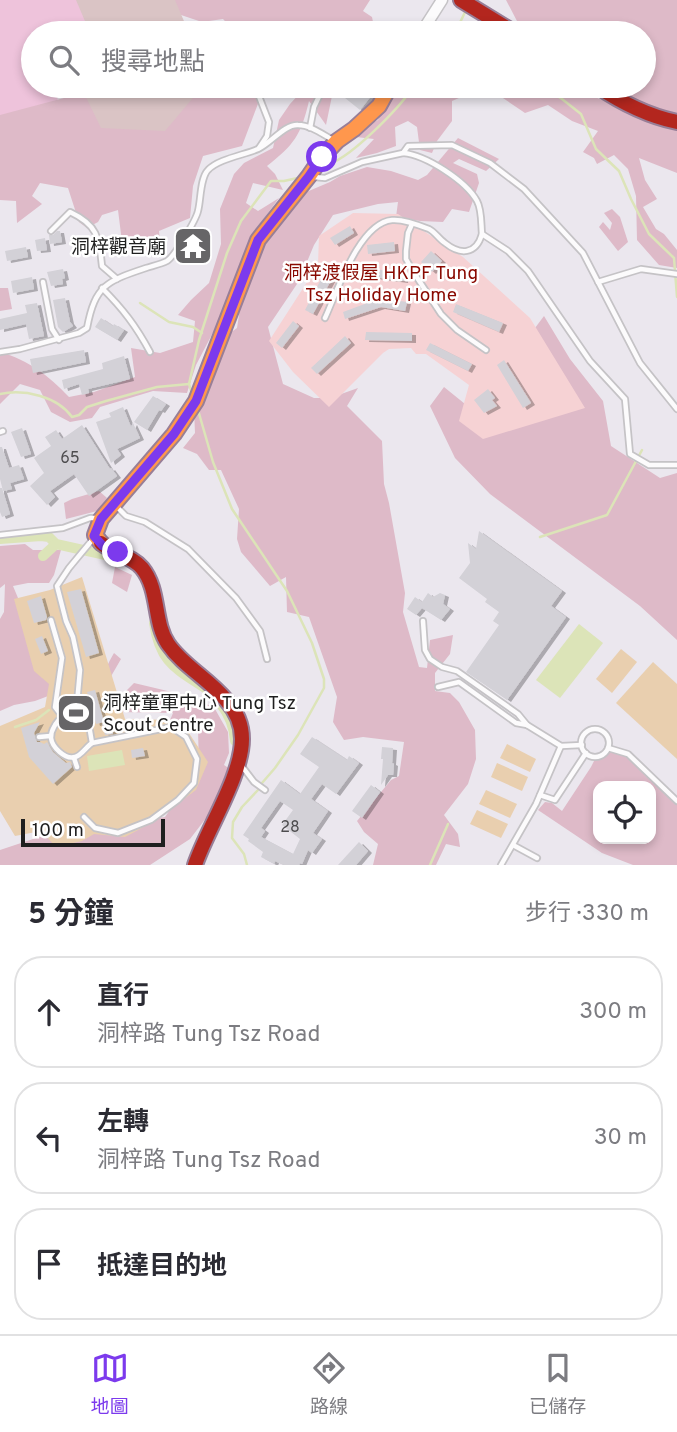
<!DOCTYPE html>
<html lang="zh-TW">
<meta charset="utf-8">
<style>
body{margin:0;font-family:Overpass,"Noto Sans TC",sans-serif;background:#f7f7f7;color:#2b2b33}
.controls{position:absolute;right:21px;bottom:21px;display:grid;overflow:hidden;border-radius:14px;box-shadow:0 4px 10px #0003}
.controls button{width:63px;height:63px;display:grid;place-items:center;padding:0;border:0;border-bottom:2px solid #e1e1e2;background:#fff;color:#2b2b33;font:35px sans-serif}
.scale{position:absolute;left:21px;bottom:18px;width:144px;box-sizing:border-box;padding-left:7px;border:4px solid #1f1f1f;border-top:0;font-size:19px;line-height:24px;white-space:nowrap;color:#1f1f1f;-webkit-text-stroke:5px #fff;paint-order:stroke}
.stop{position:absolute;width:21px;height:21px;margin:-16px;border:5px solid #7c3aed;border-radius:50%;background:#fff}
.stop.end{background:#7c3aed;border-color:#fff;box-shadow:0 2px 7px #0008}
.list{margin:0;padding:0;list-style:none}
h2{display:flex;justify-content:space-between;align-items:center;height:91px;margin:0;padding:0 28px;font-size:30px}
h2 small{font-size:23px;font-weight:400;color:#7c7c81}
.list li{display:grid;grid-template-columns:46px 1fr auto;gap:21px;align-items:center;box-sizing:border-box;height:112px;margin:0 14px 14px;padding:0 14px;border:2px solid #e1e1e2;border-radius:28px}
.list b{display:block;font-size:26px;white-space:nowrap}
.list p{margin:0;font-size:23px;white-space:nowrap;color:#7c7c81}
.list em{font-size:23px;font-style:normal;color:#7c7c81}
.icon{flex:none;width:38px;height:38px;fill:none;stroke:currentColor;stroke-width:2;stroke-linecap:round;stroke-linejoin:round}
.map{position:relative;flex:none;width:677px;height:865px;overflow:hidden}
.search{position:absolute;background:#fff;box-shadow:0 4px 10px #0003;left:21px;right:21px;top:21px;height:77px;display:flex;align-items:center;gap:18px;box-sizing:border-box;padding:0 24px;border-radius:38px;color:#7c7c81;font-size:26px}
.sheet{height:469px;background:#fff}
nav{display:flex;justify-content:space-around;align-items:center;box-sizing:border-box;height:98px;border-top:2px solid #e1e1e2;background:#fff;font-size:19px;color:#7c7c81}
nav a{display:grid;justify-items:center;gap:4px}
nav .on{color:#7c3aed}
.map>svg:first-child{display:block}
</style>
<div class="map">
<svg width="677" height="865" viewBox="0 0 677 865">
<defs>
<filter id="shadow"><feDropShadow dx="4" dy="2" stdDeviation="0" flood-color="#0004"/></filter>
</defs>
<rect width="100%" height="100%" fill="#ebe7ee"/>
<path fill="#eec3db" d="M 0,0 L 130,0 L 138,33 L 33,33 L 33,86 L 58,86 L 57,113 L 0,133 Z"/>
<g fill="#debac8" fill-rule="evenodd">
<path d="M 174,0 L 370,0 L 363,11 L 372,17 L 375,32 L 341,33 L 339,23 L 321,30 L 320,33 L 236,33 L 223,19 L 202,22 L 166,10 Z"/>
<path d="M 506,0 L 677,0 L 677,173 L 639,158 L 645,180 L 657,199 L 643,207 L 656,229 L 664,234 L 677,250 L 677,268 L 659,265 L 637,240 L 636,196 L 628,169 L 614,155 L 597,164 L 594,158 L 583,152 L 598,131 L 572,121 L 548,105 L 525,113 L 497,94 L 468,94 L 452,101 L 452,121 L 437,141 L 432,153 L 420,150 L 417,127 L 408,121 L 395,127 L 396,146 L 377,153 L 356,158 L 374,139 L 356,137 L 364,127 L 378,120 L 381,112 L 372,102 L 385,87 L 396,96 L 402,88 L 401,86 L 563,86 L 626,108 L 604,86 L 644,86 L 644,33 L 529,33 L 518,23 Z"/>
<path d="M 470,26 L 486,33 L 441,33 L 450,27 Z"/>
<path d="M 179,86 L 258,86 L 264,88 L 242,146 L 203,156 L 193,186 L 190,218 L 159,231 L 161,251 L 123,250 L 118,210 L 102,215 L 98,222 L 87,228 L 79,222 L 68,188 L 40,183 L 32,196 L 42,204 L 17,223 L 16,201 L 0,200 L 0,115 L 94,90 Z"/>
<path d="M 296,86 L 313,86 L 332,96 L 326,125 L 309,101 C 301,135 294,145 267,166 L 275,174 L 283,190 L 253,183 L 246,203 L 258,211 L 279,198 L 257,228 L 270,234 L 304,193 L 330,182 L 340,176 L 367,167 L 391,171 L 418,180 L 427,175 L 458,138 L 499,159 L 486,171 L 459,159 L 453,163 L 477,174 L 479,183 L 469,212 L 452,209 L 443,222 L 420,221 L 396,217 L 398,202 L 378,204 L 333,215 L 314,245 L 299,281 L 268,327 L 283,384 L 314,398 L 330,398 L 358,388 L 347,406 L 382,441 L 384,484 L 389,503 L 405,593 L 403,612 L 419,667 L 427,668 L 430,640 L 453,635 L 450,654 L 435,673 L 435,691 L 450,693 L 459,702 L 475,730 L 476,759 L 468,784 L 444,815 L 458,834 L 460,847 L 446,844 L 436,865 L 373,865 L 378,844 L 364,832 L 357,821 L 391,780 L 399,776 L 404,742 L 363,737 L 344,740 L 333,722 L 337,697 L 309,617 L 287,612 L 286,577 L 270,586 L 241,552 L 237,539 L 239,509 L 221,470 L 209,470 L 197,454 L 183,448 L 195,433 L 194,409 L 211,381 L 230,333 L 237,328 L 239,315 L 224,306 L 219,321 L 196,365 L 187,393 L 153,391 L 100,407 L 92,418 L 70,422 L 51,412 L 40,390 L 20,384 L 0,404 L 0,352 C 30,361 48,375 69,397 L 94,392 L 135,377 L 131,348 L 160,353 L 193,342 L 195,321 L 178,315 L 191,300 L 209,283 L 221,244 L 220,209 L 234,174 L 244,163 L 273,148 L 279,120 L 290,104 L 301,92 Z"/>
<path d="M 612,209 L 620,217 L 628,242 L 618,251 L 599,227 L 603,222 L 610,230 L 612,223 L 604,213 Z"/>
<path d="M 0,288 L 8,288 L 12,309 L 0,311 Z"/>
<path d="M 544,316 L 570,359 L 603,401 L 611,446 L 660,478 L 677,473 L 677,640 L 640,606 L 490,494 L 455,458 L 430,406 L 444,387 L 491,425 L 529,336 Z"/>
<path d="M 99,491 L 107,498 L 97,511 L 66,519 L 64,503 L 72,499 Z"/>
<path d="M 25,544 L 33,550 L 61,550 L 54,575 L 49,583 L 28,583 L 13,586 L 23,610 L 64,690 L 35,701 L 14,705 L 0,711 L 0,619 L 4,612 L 5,584 L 0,588 L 0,546 Z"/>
<path d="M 115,567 L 132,575 L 127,592 L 112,583 Z"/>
<path d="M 114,653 L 121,659 L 106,685 L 111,692 L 123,694 L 134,683 L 197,698 L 215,709 L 228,732 L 229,753 L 224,765 L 239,775 L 190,839 L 150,865 L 0,865 L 0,850 L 39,837 L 75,836 L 94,816 L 108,819 L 125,818 L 132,822 L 165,817 L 199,767 L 198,730 L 192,723 L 175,739 L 161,742 L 173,713 L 117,712 C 96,693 101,675 114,653 Z"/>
<path d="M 608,748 L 628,754 L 677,801 L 677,865 L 633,865 L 602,853 L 538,810 L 545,802 L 552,803 L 562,811 L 591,767 L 596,757 L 604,753 ZM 598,786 L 651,786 L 651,839 L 598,839 Z"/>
</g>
<g fill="#dac4c5">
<path d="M 76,0 L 175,0 L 189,33 L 90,33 Z"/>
<path d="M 82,86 L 203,86 L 165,131 L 101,128 L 82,89 Z"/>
</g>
<path fill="#f6d2d4" d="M 353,213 L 398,214 L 463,257 L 530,318 L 585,408 L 483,439 L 459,421 L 469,385 L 426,354 L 416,354 L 411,348 L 389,349 L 383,353 L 329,407 L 293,372 L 269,341 L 318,265 L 319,236 Z"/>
<g fill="#e9cfaf">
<path d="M 82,577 L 125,719 L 172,720 L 183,724 L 208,762 L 196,790 L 155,821 L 125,837 L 94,834 L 82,841 L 56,847 L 41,831 L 15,836 L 0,811 L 0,726 L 45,707 L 49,684 L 34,671 L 14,599 L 50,590 Z"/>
<path d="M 621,649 L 637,662 L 612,693 L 596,679 Z"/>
<path d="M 653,662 L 677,684 L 677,759 L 616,703 Z"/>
<path d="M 507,744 L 536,759 L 530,772 L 500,758 Z"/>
<path d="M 497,763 L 528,777 L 522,791 L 491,777 Z"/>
<path d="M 486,790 L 517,804 L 510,818 L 479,804 Z"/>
<path d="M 477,810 L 508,824 L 501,838 L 470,824 Z"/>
</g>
<g fill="#dce4b8">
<path d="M 579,624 L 603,643 L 560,698 L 536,680 Z"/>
<path d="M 122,750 L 125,765 L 89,771 L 87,756 Z"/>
</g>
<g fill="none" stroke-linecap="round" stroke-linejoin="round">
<g stroke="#dce4b8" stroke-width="2.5">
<path d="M 460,27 L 468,33"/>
<path d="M 455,33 L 467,8"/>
<path d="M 541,86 L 562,99 L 581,114 L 596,149 L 619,171 L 631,199 L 649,234 L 674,258 L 677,297"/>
<path d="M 323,166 C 348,162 400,107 414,86"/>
<path d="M 140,303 L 169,322 L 193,327 L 202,333"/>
<path d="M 0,394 C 24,389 57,396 72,417 L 79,415 L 87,407 L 106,401 L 157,387 L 189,384"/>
<path d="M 192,394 L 189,384 L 199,340 L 227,253 L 241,221 L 271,181 L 284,181 L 302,177"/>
<path d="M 198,410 L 213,462 L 232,509 L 287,591 L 312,643 L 324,679 L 324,688 L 298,735 L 275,768 L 262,783 L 258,790 L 242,807 L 233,822 L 232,838 L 244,854 L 247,865"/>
<path d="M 540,537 L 607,515 L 642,450"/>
<path d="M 15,727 L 36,720 L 49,710"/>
<path d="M 430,865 L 448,824"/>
</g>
<g stroke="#dce4b8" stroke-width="10">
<path d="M 0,539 L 41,536 L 49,537 L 56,544 L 119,558"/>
<path d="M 43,556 L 56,544"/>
<path d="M 154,623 C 160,664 177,669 208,690"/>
<path d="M 220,703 C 229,714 234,727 235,741"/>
</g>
</g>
<g fill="#d3d1d7" fill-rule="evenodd" filter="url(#shadow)">
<path d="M 345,86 L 379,86 L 360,110 L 340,94 Z"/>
<path d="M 350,226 L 354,233 L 335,245 L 330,238 Z"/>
<path d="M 57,231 L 60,231 L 62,242 L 50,244 L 49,235 L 53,235 Z"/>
<path d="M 45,238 L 47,250 L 37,251 L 35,240 Z"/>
<path d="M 192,239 L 200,243 L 195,253 L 187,249 Z"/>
<path d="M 394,242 L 395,251 L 368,254 L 367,245 Z"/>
<path d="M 26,247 L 28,257 L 7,261 L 5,251 Z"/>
<path d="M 431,251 L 442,261 L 432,272 L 421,262 Z"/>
<path d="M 329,264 L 337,269 L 313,314 L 305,310 Z"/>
<path d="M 359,267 L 405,273 L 404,281 L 358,275 Z"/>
<path d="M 63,269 L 65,278 L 62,279 L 63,284 L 51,286 L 47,272 Z"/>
<path d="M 32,277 L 34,289 L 13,293 L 11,281 Z"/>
<path d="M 65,298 L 70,322 L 73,326 L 63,332 L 58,327 L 53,300 Z"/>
<path d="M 381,298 L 407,302 L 405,311 L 381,307 L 345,319 L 343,312 Z"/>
<path d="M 37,303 L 44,336 L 29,339 L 26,324 L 0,330 L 0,319 L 27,313 L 25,305 Z"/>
<path d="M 456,304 L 503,323 L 499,332 L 453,312 Z"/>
<path d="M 101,318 L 113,326 L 114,324 L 124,330 L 117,340 L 95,327 Z"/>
<path d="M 293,321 L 299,326 L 282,348 L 276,343 Z"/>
<path d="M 366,332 L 412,333 L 412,341 L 365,340 Z"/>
<path d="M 345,336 L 351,343 L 317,374 L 311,368 Z"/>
<path d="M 430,343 L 472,364 L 468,371 L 426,350 Z"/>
<path d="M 84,350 L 86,362 L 33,373 L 30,359 Z"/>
<path d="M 124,356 L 130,379 L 88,389 L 89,393 L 82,395 L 79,384 L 64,389 L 62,380 L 103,369 L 102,363 Z"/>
<path d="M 504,360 L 531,403 L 523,408 L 497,365 Z"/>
<path d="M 488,389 L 495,398 L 492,400 L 497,406 L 484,413 L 474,400 Z"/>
<path d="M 153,396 L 166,404 L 161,411 L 159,410 L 147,430 L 134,422 Z"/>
<path d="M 123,407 L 131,427 L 133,423 L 140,438 L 117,449 L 121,455 L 111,463 L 96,422 L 111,417 L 109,413 Z"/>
<path d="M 82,425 L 110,469 L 111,468 L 117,476 L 89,496 L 74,474 L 50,491 L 55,497 L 47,505 L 30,486 L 44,473 L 34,458 L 51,446 L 45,437 L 56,430 L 62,439 Z"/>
<path d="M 22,428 L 31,454 L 21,457 L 11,432 Z"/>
<path d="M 0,447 L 2,447 L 9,468 L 19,465 L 24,479 L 10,483 L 12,489 L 3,491 L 0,479 Z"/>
<path d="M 0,488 L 2,488 L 10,514 L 2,517 L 0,512 Z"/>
<path d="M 479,531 L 562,591 L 551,606 L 566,617 L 507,700 L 466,672 L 499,625 L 493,621 L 499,612 L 485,602 L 487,599 L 459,578 L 470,563 L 468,543 L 476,549 Z"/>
<path d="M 81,589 L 99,653 L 86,657 L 67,592 Z"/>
<path d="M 428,593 L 433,597 L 440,593 L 445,595 L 443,604 L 450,609 L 441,620 L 422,608 L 416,615 L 407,609 L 415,597 L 422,602 Z"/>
<path d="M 41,596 L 47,617 L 46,620 L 34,623 L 27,601 Z"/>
<path d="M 42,636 L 48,651 L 41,654 L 35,639 Z"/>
<path d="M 95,690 L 104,722 L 96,724 L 87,692 Z"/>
<path d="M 40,722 L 34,733 L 37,742 L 40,742 L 44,744 L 47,742 L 53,752 L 66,763 L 70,762 L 72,767 L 53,784 L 29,757 L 21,728 Z"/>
<path d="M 110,722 L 113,734 L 105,735 L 102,724 Z"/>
<path d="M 312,737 L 347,760 L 349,756 L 359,763 L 336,794 L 322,784 L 311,799 L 328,811 L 313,833 L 322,839 L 312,853 L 308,850 L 302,864 L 300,863 L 299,865 L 284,865 L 275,861 L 274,864 L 261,857 L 263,852 L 248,841 L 249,839 L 243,835 L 281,780 L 300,794 L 319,767 L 300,754 ZM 280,801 L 293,810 L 282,825 L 300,839 L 293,854 L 261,837 L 265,831 L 261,828 Z"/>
<path d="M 382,747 L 393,748 L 392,763 L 394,764 L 393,775 L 388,775 L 381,785 L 383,759 L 381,759 Z"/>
<path d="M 143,748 L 145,756 L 132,758 L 131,750 Z"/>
<path d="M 371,785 L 380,792 L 362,818 L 352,811 Z"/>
<path d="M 359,842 L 368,851 L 356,865 L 338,865 Z"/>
</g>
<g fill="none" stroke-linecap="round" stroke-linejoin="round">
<g stroke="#c5c3c6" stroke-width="8">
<g id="lane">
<path d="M 255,86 L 269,122 L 267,136 L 259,148"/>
<path d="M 310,128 L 314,107 L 324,86"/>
<path d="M 314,177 L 325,178 L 362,162 L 403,153 L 408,146 L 452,145 L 490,163 L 524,189 L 583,253 L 640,363 L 677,409"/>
<path d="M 412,224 L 408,233 L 406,251 L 406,259 L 414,273 L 441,314 L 457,330 L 486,350"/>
<path d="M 51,231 L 70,212 C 98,225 99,238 102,266 L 117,279"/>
<path d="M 482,234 L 508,251 L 528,271 L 590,361 L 625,399 L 630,454 L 649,465 L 677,465"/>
<path d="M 43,282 L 52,329 L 59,340"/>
<path d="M 598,282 L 641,269 L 677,274"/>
<path d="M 102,288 C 123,309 136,326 150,352"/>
<path d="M 325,318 C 337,292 359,223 392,220 C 403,219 419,225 429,229 C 435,232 439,239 445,243 C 460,255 476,255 482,234 C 481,224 482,210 477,201 C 466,181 426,155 403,153"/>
<path d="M 0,352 L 20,349 L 79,333 L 87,328 C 95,285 107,281 146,268 C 152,266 161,264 167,261 C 174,257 196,220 198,211 C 201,200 200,178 208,170 C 218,159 244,155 258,149 C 271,143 285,124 298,125 C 310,125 322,134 333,140"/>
<path d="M 0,432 L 3,431"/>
<path d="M 115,505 L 126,516 L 145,522 L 188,549 L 236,598 L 260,631 L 267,659"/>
<path d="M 0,535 L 63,528 L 90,518 L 97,518"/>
<path d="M 51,620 L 62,658 L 55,707 L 62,716 L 83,717"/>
<path d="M 423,621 L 425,650 L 430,659 L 442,667 L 457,671 L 518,714 L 527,725"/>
<path d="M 438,687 L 459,682 L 516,723 L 527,725 L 561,746 L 582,745"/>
<path d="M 77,703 C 70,712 58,717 54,727 C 52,730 51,734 51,738 C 52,747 65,760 75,757 C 81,756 87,746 92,743 L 90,731 L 77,703 L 80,670 L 73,637 L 66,621 L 57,586 L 69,568 L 93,539"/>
<circle cx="595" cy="743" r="14"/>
<path d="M 39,737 L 50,736"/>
<path d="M 608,748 L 628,754 L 677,801"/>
<path d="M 74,758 L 77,767"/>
<path d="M 241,765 L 254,782 L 265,790"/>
<path d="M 540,795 L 555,800 L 586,753"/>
<path d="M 84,817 L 95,828 L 118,833 L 151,820 L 178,800 L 194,783 L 197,759 L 186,737 L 171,727 L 92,743"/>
<path d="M 513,845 L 537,858"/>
<path d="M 501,865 L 536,804 L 561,746"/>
</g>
</g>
<g stroke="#c5c3c6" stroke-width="13">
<path id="street" d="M 421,33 L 442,0"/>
</g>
<g stroke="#987e97" stroke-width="18">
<path id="slow" d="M 101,543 L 95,535 L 101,519 L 174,434 L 196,401 L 258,240 L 309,176 L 322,157 L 337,141 L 354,129 L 379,106 L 390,86"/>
</g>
<g stroke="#987e97" stroke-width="18">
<g id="jam">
<path d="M 461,0 L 515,33"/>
<path d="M 597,86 C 622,103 648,116 677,122"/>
<path d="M 101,543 C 114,554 132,556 142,568 C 160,590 153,622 168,644 C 183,666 209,679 226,700 C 236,711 242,725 242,739 C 242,776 207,829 195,865"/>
</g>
</g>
<use href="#lane" stroke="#fcfbfc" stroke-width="4.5"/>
<use href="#street" stroke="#fcfbfc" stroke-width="10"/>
<use href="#slow" stroke="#ff974d" stroke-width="14"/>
<use href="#jam" stroke="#b3261e" stroke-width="14"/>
</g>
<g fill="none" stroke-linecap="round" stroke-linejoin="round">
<path stroke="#7c3aed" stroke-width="9" d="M 118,552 L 103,546 L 94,536 L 101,519 L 174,434 L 196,401 L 258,240 L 309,176 L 322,157"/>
</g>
<defs>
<g id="temple-square" transform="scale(2.0125)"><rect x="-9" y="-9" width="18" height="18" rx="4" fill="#666567" stroke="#fff"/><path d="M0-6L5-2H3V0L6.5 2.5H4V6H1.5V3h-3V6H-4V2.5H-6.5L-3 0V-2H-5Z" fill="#fff"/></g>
<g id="stadium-square" transform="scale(2.0125)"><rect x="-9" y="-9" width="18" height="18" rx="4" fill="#666567" stroke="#fff"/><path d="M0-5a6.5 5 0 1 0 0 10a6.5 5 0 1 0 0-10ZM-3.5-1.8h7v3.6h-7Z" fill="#fff"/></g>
</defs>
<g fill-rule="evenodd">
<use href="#temple-square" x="193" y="246"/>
<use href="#stadium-square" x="76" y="713"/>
</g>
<g text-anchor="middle" stroke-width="5" stroke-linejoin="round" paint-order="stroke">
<g font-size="16" fill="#4e4d4f">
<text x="70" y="463">65</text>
<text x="290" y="832">28</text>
</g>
<g font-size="19" fill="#1f1f1f" stroke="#fff" text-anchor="end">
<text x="166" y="253">洞梓觀音廟</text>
<text x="103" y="709" text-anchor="start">洞梓童軍中心 Tung Tsz<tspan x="103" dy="22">Scout Centre</tspan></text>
</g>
<g font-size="19" fill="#890901" stroke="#fff">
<text x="381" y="279">洞梓渡假屋 HKPF Tung<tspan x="381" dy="22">Tsz Holiday Home</tspan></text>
</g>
</g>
</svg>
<div class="controls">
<button><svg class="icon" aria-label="locate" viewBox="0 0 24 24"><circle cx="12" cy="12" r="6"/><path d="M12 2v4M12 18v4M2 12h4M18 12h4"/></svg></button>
</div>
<div class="scale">100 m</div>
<div class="stop" style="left:322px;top:157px"></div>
<div class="stop end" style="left:118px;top:552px"></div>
<div class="search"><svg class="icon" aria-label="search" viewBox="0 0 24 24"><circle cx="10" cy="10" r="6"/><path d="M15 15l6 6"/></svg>搜尋地點</div>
</div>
<section class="sheet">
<h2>5 分鐘<small>步行 · 330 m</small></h2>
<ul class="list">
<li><svg class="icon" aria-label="ahead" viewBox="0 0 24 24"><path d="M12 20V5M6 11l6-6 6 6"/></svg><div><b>直行</b><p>洞梓路 Tung Tsz Road</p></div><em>300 m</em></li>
<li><svg class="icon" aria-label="left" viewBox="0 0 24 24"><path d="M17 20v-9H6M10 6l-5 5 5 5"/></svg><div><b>左轉</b><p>洞梓路 Tung Tsz Road</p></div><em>30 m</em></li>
<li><svg class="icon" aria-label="arrive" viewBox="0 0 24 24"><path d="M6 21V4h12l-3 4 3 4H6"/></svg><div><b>抵達目的地</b></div></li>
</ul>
</section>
<nav>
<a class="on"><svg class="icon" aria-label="map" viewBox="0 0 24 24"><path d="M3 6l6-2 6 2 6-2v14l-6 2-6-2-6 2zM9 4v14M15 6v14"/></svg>地圖</a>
<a><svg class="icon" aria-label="directions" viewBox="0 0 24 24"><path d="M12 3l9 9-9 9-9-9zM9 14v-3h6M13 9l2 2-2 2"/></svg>路線</a>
<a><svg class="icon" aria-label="saved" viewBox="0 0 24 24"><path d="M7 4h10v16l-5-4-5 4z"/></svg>已儲存</a>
</nav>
